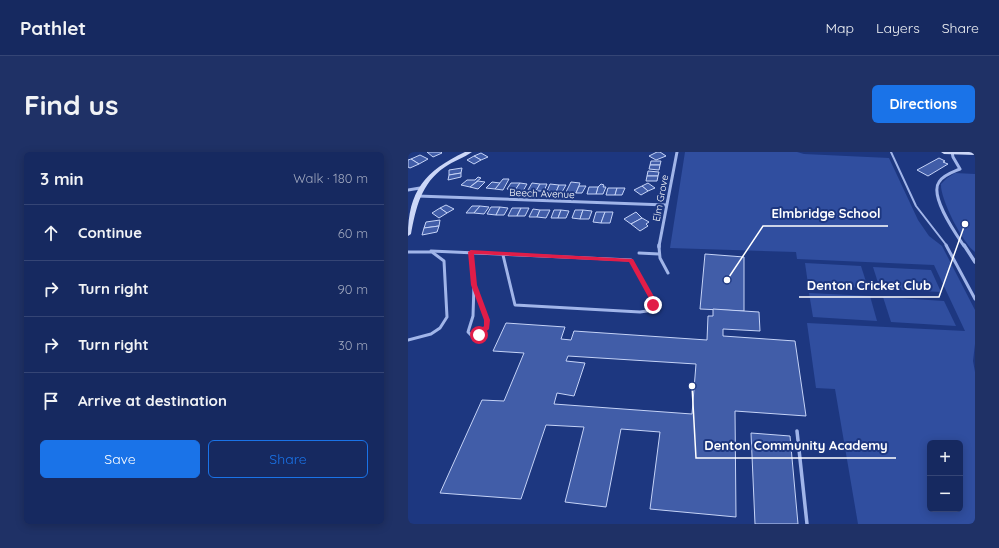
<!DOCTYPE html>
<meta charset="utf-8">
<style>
body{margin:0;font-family:Quicksand,sans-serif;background:#1f3166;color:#f1f3f6}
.controls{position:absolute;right:12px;bottom:12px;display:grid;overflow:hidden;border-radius:6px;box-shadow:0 2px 10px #0003}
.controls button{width:36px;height:36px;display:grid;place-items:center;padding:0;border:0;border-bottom:1px solid #354575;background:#162960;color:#f1f3f6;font:20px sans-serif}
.stop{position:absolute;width:12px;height:12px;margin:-9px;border:3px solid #e11d48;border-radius:50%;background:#fff}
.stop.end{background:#e11d48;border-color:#fff;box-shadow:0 1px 4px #0008}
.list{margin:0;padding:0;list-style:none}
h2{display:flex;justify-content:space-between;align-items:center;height:52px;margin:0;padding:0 16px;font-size:17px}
h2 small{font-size:13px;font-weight:400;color:#9ea6bd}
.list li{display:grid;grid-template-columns:26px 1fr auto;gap:12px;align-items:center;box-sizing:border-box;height:56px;padding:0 16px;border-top:1px solid #354575}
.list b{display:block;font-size:15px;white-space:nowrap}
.list em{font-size:13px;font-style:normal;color:#9ea6bd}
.actions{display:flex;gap:8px;padding:12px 16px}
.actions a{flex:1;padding:9px 0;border:1px solid #1a73e8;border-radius:6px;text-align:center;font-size:14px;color:#1a73e8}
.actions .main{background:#1a73e8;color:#fff}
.icon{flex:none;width:22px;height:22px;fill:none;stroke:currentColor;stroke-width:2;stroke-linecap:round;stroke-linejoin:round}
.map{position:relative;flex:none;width:567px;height:372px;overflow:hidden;border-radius:6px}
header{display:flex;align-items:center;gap:24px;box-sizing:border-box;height:56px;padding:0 20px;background:#162960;border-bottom:1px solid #354575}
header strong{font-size:19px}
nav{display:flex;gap:22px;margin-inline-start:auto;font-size:14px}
.intro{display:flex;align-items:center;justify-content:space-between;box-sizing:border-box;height:96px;padding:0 24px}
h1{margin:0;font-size:28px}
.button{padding:10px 18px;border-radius:6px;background:#1a73e8;color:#fff;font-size:14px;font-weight:700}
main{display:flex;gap:24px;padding:0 24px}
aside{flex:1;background:#162960;border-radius:6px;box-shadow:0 2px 10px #0003}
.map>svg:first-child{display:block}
</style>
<header>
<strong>Pathlet</strong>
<nav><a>Map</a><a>Layers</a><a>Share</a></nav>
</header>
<div class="intro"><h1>Find us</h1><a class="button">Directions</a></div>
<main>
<aside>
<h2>3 min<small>Walk · 180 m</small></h2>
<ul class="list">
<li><svg class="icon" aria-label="ahead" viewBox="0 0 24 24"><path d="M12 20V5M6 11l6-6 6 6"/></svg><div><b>Continue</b></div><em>60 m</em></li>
<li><svg class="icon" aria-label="right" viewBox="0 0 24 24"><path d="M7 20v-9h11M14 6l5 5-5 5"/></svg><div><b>Turn right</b></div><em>90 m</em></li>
<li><svg class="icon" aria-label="right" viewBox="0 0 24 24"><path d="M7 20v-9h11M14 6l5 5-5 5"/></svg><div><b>Turn right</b></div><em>30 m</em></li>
<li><svg class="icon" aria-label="arrive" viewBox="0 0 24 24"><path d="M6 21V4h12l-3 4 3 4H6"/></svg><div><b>Arrive at destination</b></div></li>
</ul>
<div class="actions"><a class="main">Save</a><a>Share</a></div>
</aside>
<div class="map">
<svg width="567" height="372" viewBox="0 0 567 372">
<rect width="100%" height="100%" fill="#1d3780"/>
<g fill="#304e9f" fill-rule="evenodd">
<path d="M 277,0 L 389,0 L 396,2 L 481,6 L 510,68 L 521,84 L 534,94 L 567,158 L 567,192 L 565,209 L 567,220 L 567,372 L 450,372 L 427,237 L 408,236 L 399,171 L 557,179 L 526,113 L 389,107 L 388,100 L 262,96 ZM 522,291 L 552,291 L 552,357 L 522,357 Z"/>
<path d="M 547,21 L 567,22 L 567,100 C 555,92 532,47 533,32 L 539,26 Z"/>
<path d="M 397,111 L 453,114 L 460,136 L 400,132 Z"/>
<path d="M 465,115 L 523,118 L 533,140 L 472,137 Z"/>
<path d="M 401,141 L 462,144 L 469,169 L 405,165 Z"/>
<path d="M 475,145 L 536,149 L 548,174 L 483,170 Z"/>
</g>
<g fill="#415da8" stroke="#c5d3f7" fill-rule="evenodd">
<path d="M 19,0 L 33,0 L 34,1 L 25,5 Z"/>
<path d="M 249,0 L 252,0 L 258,4 L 248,8 L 241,4 Z"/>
<path d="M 73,1 L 80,5 L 73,8 L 66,4 Z"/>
<path d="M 12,3 L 20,7 L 11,12 L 3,7 Z"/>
<path d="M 66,4 L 73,8 L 66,12 L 59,8 Z"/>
<path d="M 531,6 L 537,9 L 535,10 L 540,12 L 520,24 L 509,18 Z"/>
<path d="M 3,7 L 11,12 L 2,16 L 0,15 L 0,8 Z"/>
<path d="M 243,9 L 253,9 L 252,13 L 242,13 Z"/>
<path d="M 242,13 L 252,13 L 251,18 L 241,17 Z"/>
<path d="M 54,16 L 53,21 L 41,23 L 41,18 Z"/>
<path d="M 240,19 L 251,20 L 250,24 L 239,24 Z"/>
<path d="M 53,21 L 53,25 L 40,28 L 41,23 Z"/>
<path d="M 239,24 L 250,24 L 249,29 L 238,29 Z"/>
<path d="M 70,25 L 73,26 L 62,35 L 53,33 L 59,28 L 67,28 Z"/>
<path d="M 95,27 L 101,27 L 95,38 L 87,37 Z"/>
<path d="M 70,29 L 77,30 L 70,37 L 62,35 Z"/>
<path d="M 84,30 L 92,31 L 87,37 L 78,36 Z"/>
<path d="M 163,30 L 172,31 L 168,41 L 158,40 Z"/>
<path d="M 103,31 L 112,31 L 107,38 L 99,37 Z"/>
<path d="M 112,31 L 119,32 L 115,39 L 107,38 Z"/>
<path d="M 124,31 L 132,32 L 128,39 L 120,38 Z"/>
<path d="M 240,31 L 247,36 L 240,39 L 234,34 Z"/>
<path d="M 132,32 L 139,32 L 136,39 L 128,39 Z"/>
<path d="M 142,32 L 151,33 L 148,40 L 139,39 Z"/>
<path d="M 193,32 L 196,33 L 195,35 L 198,35 L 195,42 L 188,42 L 190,35 Z"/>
<path d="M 151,33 L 158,33 L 154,40 L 148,40 Z"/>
<path d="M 171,34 L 178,34 L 174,41 L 168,41 Z"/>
<path d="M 234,34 L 240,39 L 233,43 L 226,38 Z"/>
<path d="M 181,35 L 190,35 L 188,42 L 179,42 Z"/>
<path d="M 200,36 L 209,36 L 207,43 L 198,43 Z"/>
<path d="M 209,36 L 217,36 L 214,43 L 207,43 Z"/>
<path d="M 38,53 L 46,57 L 39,61 L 32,56 Z"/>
<path d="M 64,54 L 72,54 L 66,61 L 58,61 Z"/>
<path d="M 72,54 L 81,55 L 76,62 L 66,61 Z"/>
<path d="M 83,55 L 92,55 L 88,63 L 79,62 Z"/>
<path d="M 92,55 L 100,56 L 96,63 L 88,63 Z"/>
<path d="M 32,56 L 39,61 L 31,66 L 24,61 Z"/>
<path d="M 104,56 L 113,56 L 109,64 L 100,64 Z"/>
<path d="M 113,56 L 121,56 L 117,64 L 109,64 Z"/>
<path d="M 125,57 L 132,58 L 129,65 L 121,65 Z"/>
<path d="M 132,58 L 142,58 L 138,66 L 129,65 Z"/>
<path d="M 146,58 L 153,58 L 150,66 L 143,66 Z"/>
<path d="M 153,58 L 161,59 L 158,66 L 150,66 Z"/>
<path d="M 167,58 L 175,58 L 172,67 L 164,66 Z"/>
<path d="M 175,58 L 184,59 L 181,67 L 172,67 Z"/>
<path d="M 188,60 L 197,60 L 193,71 L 185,70 Z"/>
<path d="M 197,60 L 205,60 L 202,71 L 193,71 Z"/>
<path d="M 228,60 L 234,66 L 223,72 L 216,67 Z"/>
<path d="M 234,66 L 241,70 L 238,72 L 240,74 L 232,79 L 223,72 Z"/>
<path d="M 32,68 L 31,74 L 16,76 L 18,70 Z"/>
<path d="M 31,74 L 29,80 L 14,83 L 16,76 Z"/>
<path d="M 297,102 L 336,105 L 336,159 L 292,157 Z"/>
<path d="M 305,157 L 351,160 L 352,179 L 315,177 L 315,184 L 387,189 L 398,264 L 327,259 L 328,365 L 242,357 L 252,280 L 213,277 L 198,355 L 157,350 L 176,275 L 138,273 L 113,347 L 32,341 L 74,248 L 96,249 L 116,201 L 85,199 L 98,171 L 157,175 L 153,187 L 163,188 L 166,179 L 299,188 L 300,164 L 305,164 ZM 160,204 L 288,212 L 284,262 L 146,252 L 149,241 L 166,244 L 177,211 L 158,209 Z"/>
<path d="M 343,281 L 382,284 L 390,372 L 347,372 Z"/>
</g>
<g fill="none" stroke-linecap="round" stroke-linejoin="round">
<path stroke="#a1b5e9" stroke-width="2" d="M 483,0 L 508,54 L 539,94"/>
<g stroke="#a1b5e9" stroke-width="3">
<path d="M 538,93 L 567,147"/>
<path d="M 251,95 L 252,106 L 260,121"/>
<path d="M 23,99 L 223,108 L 246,150 L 239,159 L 232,160 L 107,153 L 95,103"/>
<path d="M 0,100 L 24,100 L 36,109 L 39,165 L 32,176 L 23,182 L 0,188"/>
<path d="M 63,100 L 66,133"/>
<path d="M 231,101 L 251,102"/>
<path d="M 66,133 L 78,164 L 79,175 L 71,183 L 63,183 L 60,180 L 65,164 Z"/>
</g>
<path stroke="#a1b5e9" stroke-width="3.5" d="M 389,279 L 399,372"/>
<g stroke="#a1b5e9" stroke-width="3">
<path d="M 544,0 L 545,5 L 552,17 C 545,20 535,23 531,30 C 521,44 548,82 556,94"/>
<path d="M 0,38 L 12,36"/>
<path d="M 9,44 L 258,53"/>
<path d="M 251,94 L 269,0"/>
</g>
<g stroke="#a1b5e9" stroke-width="3.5">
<path d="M 556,93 L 567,110"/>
<path d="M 251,95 L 251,93"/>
</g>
<g fill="#ccd7f7" fill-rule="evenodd">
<path d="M 57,0 L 64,0 C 56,6 45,9 37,15 C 13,31 8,56 3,82 L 0,84 C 0,39 17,19 57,0 Z"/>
<path d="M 533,0 L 567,0 L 567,3 L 536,2 Z"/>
</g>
</g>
<path fill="#e11d48" d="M 63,98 L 225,107 L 249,150 L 247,155 L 243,155 L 243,150 L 221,110 L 66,102 L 69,133 L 82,168 L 81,177 L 71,186 L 67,183 L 76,174 L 76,168 L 63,133 L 60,100 Z"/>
<g text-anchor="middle" stroke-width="4" stroke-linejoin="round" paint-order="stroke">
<g font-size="10" fill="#fff" stroke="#1d3780">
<text transform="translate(134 41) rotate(2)" y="4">Beech Avenue</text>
<text transform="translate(252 46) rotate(-79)" y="4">Elm Grove</text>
</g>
</g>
<path fill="none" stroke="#fff" stroke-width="1.5" d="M319 128L355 74H480M557 72L531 145H391M284 234L288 306H488"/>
<g fill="#fff" stroke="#1d3780" stroke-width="1.5">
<circle cx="319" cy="128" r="4"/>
<circle cx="557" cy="72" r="4"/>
<circle cx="284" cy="234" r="4"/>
</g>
<g font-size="13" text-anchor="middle" font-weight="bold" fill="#fff" stroke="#1d3780" stroke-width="4" stroke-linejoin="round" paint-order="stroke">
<text x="418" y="66">Elmbridge School</text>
<text x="461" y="138">Denton Cricket Club</text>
<text x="388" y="298">Denton Community Academy</text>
</g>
</svg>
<div class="controls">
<button>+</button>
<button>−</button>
</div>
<div class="stop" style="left:71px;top:183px"></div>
<div class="stop end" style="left:245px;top:153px"></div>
</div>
</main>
